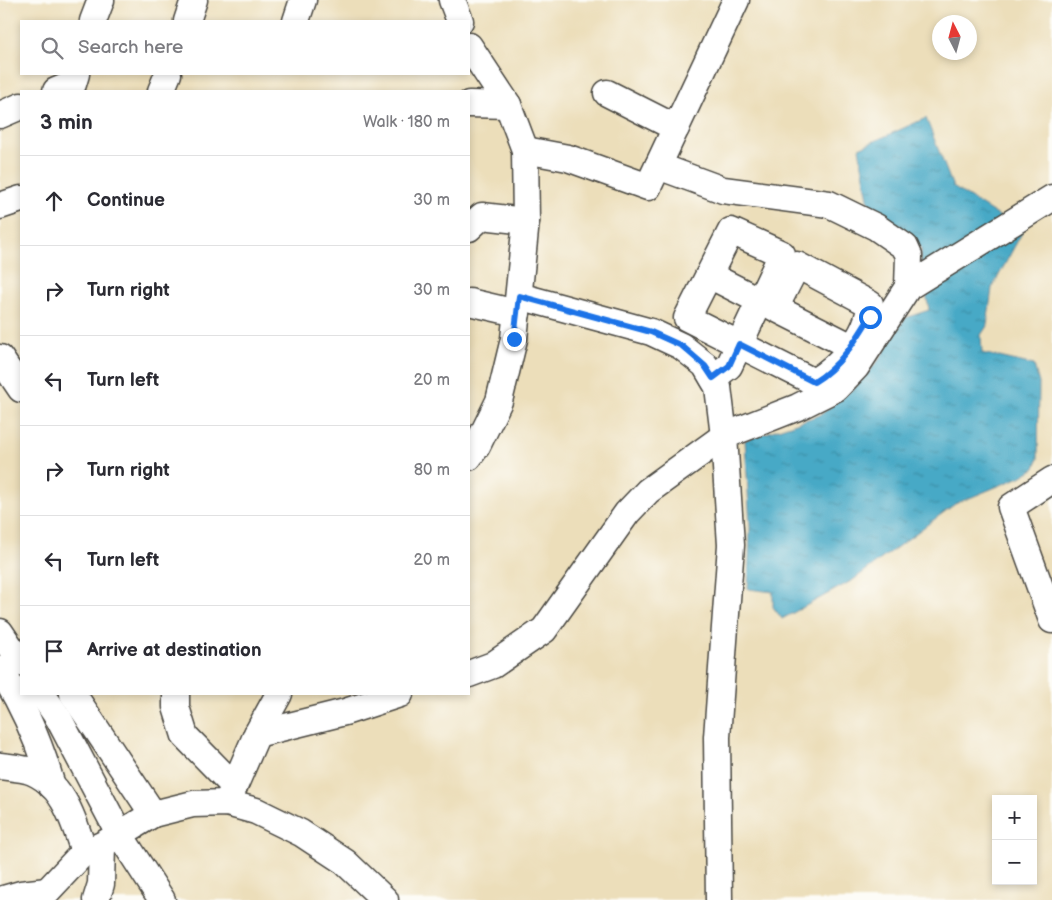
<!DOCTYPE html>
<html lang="en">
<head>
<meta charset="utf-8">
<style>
  body { margin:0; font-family:"Balsamiq Sans",sans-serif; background:#f7f7f7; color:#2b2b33 }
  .controls { position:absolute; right:15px; bottom:15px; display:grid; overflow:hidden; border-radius:0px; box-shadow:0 2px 8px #0003 }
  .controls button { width:45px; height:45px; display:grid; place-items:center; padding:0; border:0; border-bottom:1px solid #e1e1e2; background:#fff; color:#2b2b33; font:25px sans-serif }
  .compass { position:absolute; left:932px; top:15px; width:45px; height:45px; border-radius:50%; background:#fff; box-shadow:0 2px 8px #0003; rotate:354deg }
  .stop { position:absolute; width:15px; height:15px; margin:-11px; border:4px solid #1a73e8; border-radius:50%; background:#fff }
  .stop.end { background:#1a73e8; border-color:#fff; box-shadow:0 1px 5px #0008 }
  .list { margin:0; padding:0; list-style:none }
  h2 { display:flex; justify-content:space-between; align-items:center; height:65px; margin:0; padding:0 20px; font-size:21px }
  h2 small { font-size:16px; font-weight:400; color:#7c7c81 }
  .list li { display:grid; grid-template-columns:32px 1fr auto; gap:15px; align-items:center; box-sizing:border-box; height:90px; padding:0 20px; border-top:1px solid #e1e1e2 }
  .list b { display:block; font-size:19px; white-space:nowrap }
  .list em { font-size:16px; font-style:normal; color:#7c7c81 }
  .icon { flex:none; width:28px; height:28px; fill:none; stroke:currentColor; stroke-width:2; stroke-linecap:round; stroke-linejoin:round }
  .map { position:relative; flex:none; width:1052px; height:900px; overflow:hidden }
  .search { position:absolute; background:#fff; box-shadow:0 2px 8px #0003; left:20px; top:20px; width:450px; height:55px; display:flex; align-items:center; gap:12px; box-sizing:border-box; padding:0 18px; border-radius:0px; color:#7c7c81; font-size:19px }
  .panel { position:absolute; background:#fff; box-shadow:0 2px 8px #0003; left:20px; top:90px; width:450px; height:605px; border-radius:0px }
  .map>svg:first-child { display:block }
  .water { fill:url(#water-ripples); stroke:#396a78 }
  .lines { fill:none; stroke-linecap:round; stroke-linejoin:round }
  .minor-casing { stroke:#484640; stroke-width:29 }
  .minor { stroke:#fff; stroke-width:26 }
  .route { stroke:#1a73e8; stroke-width:6 }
</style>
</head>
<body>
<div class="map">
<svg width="1052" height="900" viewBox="0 0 1052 900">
  <defs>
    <pattern id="water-ripples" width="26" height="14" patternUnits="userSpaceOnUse" patternTransform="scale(1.25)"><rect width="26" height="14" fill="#47a9c6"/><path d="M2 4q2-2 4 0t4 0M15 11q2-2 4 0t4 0" fill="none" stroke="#3b8aa1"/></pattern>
  </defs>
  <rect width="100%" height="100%" fill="#fdfcf7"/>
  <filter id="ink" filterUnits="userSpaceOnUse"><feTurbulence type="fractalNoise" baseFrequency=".02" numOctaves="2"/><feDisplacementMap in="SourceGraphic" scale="10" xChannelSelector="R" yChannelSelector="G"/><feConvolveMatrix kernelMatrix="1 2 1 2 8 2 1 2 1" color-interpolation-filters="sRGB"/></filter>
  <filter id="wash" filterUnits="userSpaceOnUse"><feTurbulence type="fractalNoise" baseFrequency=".0096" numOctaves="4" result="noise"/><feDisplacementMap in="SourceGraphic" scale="20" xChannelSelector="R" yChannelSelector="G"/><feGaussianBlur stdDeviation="1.12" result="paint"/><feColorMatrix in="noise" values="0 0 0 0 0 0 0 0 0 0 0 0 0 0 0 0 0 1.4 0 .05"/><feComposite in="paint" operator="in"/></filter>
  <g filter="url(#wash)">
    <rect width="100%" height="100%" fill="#ecdeba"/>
    <!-- water -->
    <path class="water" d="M926,118l27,69 70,44 -31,57 -5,38 -6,9 1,18 52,12 5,18 -1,76 -3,9 -15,9 -65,27 -102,76 -71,39 -9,-12v-15l-25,-3 2,-62 -5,-87 75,-25 35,-28 23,-26 27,-43 24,-8 -8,-45v-17l-51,-38 -11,-62z"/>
  </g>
  <g filter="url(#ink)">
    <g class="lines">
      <!-- minor casing -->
      <g class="minor-casing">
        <g id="minor">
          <path d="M452,0l8,21"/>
          <path d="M93,21l8,-21"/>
          <path d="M187,21l7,-21"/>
          <path d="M296,21l7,-21"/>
          <path d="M469,46l39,59 17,45 1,71 -12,118 -15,62 -22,45 -8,11"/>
          <path d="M56,91l17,-7 3,-10"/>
          <path d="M161,91l7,-17"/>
          <path d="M607,93l69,35"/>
          <path d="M469,104l39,1"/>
          <path d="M0,115l21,-9"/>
          <path d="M525,150l43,8 80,29 88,-187"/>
          <path d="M658,166l65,24 106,14 47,23 29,20 4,9 -1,31"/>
          <path d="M0,206l21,-7"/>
          <path d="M469,228l13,-12 44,5"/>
          <path d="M709,275l51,26"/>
          <path d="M519,296l132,36 30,14 24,19 13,22 6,49 7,109 -14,192 2,163"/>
          <path d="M469,302l48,11"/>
          <path d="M0,358l21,31"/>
          <path d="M713,378l16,-12 53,-112 -51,-23 -44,87 127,64c25,-16 55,-46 56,-78l-73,-39 -22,43 77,39"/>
          <path d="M1052,620l-41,-113 41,-27"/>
          <path d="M0,632l21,31"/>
          <path d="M0,669c24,37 40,75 52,117"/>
          <path d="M469,674l24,-9 51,-35 83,-117 21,-22 76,-55 74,-29 38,-19 20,-21 52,-80 144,-89"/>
          <path d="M42,694l17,25 61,116 42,65"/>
          <path d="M73,694l80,120"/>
          <path d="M176,694v13l9,29 49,50"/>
          <path d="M257,734l88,-22 55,-18"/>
          <path d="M0,766c9,1 18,2 27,4 36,11 47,51 57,82"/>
          <path d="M227,803l30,-69 22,-40"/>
          <path d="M0,900l21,-6 26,-3"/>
          <path d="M39,900l45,-48 18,-7 51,-31 40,-10 34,-1 29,8 45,22 44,29 40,38"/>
          <path d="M96,900l5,-16 1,-39"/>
        </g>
      </g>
      <!-- minor -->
      <use href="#minor" class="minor"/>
    </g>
  </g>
  <g class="lines" filter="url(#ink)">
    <!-- route -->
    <path class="route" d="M514,339l5,-43 132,36 31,14 23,20 8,12 16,-12 10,-22 75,38c26,-16 40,-39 56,-65"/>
  </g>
</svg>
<div class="controls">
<button>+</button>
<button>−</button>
</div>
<svg class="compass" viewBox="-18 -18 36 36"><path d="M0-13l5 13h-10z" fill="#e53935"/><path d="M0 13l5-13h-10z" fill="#7c7c81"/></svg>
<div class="stop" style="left:870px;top:317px"></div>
<div class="stop end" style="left:514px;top:339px"></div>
<div class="search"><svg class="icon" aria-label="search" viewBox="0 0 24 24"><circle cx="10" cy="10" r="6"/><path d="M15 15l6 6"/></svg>Search here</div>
<section class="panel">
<h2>3 min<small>Walk · 180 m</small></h2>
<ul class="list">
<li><svg class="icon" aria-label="ahead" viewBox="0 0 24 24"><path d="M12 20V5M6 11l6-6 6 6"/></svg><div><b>Continue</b></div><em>30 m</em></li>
<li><svg class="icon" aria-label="right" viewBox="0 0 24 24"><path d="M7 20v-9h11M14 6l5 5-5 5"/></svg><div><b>Turn right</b></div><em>30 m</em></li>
<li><svg class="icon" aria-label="left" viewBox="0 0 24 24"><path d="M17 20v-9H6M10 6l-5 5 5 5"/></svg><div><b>Turn left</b></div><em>20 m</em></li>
<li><svg class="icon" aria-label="right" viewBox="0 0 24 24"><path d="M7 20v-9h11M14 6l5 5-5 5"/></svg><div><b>Turn right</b></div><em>80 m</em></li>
<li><svg class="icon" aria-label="left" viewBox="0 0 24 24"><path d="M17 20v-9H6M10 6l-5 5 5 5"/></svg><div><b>Turn left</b></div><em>20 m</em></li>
<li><svg class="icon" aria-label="arrive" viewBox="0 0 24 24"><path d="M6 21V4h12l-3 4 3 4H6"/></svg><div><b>Arrive at destination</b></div></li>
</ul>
</section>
</div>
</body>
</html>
